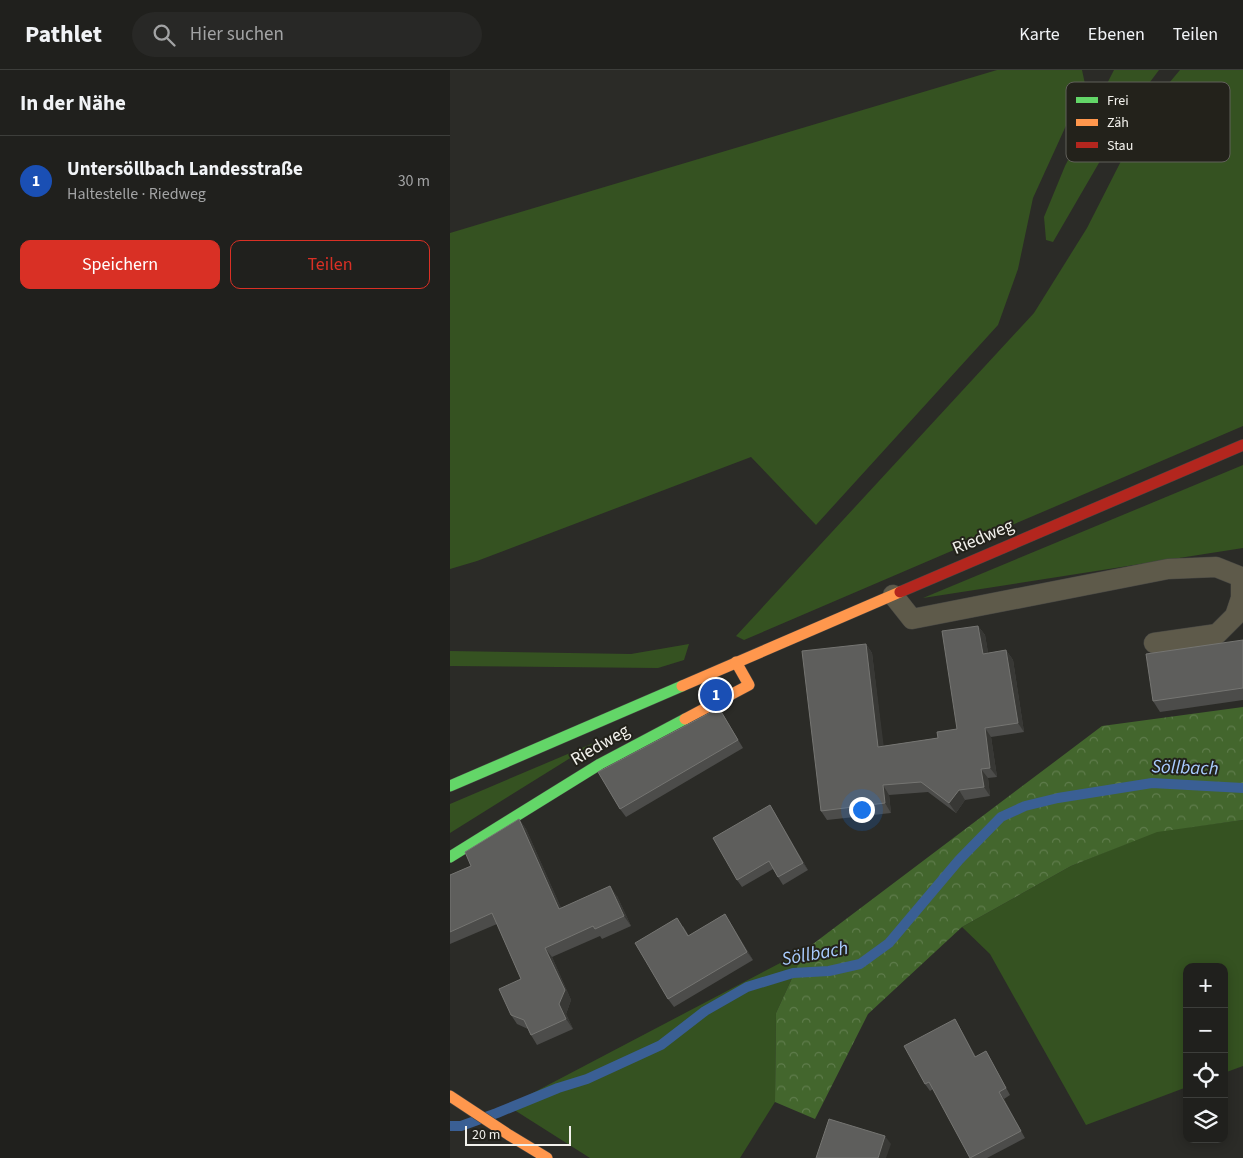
<!DOCTYPE html>
<html lang="de">
<head>
<meta charset="utf-8">
<style>
  body { margin:0; font-family:"Source Sans 3",sans-serif; background:#282826; color:#f1f3f6 }
  .controls { position:absolute; right:15px; bottom:15px; display:grid; overflow:hidden; border-radius:10px; box-shadow:0 2px 12px #0003 }
  .controls button { width:45px; height:45px; display:grid; place-items:center; padding:0; border:0; border-bottom:1px solid #3d3e3b; background:#20201d; color:#f1f3f6; font:25px sans-serif }
  .scale { position:absolute; left:15px; bottom:12px; width:106px; box-sizing:border-box; padding-left:5px; border:2px solid #f2f1ec; border-top:0; font-size:14px; line-height:18px; white-space:nowrap; color:#f2f1ec; -webkit-text-stroke:4px #23221b; paint-order:stroke }
  .you { position:absolute; left:411px; top:739px; width:18px; height:18px; margin:-12px; border:4px solid #fff; border-radius:50%; background:#1a73e8; box-shadow:0 0 0 8px #1a73e833 }
  .badge { display:grid; place-items:center; width:32px; height:32px; border-radius:50%; background:#d93025; color:#fff; font-size:16px; font-weight:700 }
  .pin { position:absolute; translate:-50% -50%; border:2px solid #fff; box-shadow:0 1px 5px #0006 }
  .list { margin:0; padding:0; list-style:none }
  h2 { display:flex; justify-content:space-between; align-items:center; height:65px; margin:0; padding:0 20px; font-size:21px }
  h2 small { font-size:16px; font-weight:400; color:#a2a3a4 }
  .list li { display:grid; grid-template-columns:32px 1fr auto; gap:15px; align-items:center; box-sizing:border-box; height:90px; padding:0 20px; border-top:1px solid #3d3e3b }
  .list b { display:block; font-size:19px; white-space:nowrap }
  .list p { margin:0; font-size:16px; white-space:nowrap; color:#a2a3a4 }
  .list em { font-size:16px; font-style:normal; color:#a2a3a4 }
  .actions { display:flex; gap:10px; padding:15px 20px }
  .actions a { flex:1; padding:11px 0; border:1px solid #d93025; border-radius:10px; text-align:center; font-size:18px; color:#d93025 }
  .actions .main { background:#d93025; color:#fff }
  .icon { flex:none; width:28px; height:28px; fill:none; stroke:currentColor; stroke-width:2; stroke-linecap:round; stroke-linejoin:round }
  .map { position:relative; flex:none; width:793px; height:1088px; overflow:hidden }
  header { display:flex; align-items:center; gap:30px; box-sizing:border-box; height:70px; padding:0 25px; background:#20201d; border-bottom:1px solid #3d3e3b }
  header strong { font-size:24px }
  nav { display:flex; gap:28px; margin-inline-start:auto; font-size:18px }
  .search { width:350px; height:45px; background:#282826; display:flex; align-items:center; gap:12px; box-sizing:border-box; padding:0 18px; border-radius:28px; color:#a2a3a4; font-size:19px }
  main { display:flex }
  aside { flex:1; background:#20201d }
  .map>svg:first-child { display:block }
  .grass { fill:#355221 }
  .forest { fill:url(#forest-crowns) }
  .lines { fill:none; stroke-linecap:round; stroke-linejoin:round }
  .stream { stroke:#3a5f94; stroke-width:10 }
  .lane-casing { stroke:#464643; stroke-width:21 }
  .fast-casing { stroke:#464643; stroke-width:12 }
  .slow-casing { stroke:#464643; stroke-width:12 }
  .jam-casing { stroke:#464643; stroke-width:12 }
  .lane { stroke:#5e5a4a; stroke-width:20 }
  .fast { stroke:#63d668; stroke-width:11 }
  .slow { stroke:#ff974d; stroke-width:11 }
  .jam { stroke:#b3261e; stroke-width:11 }
  .wall { fill:#4c4c4a }
  .shaded-wall { fill:#383835 }
  .building { fill:#5e5e5c; stroke:#757572 }
  .labels { text-anchor:middle; dominant-baseline:central; stroke-width:4; stroke-linejoin:round; paint-order:stroke }
  .street-label { font-size:18px; fill:#f2f1ec; stroke:#23221b }
  .water-label { font-size:19px; font-style:italic; fill:#a9ccff; stroke:#23221b }
  .key { fill:#23221b; stroke:#61605a; stroke-width:1 }
  .key-label { font-size:14px; fill:#f2f1ec }
</style>
</head>
<body>
<header>
<strong>Pathlet</strong>
<div class="search"><svg class="icon" aria-label="search" viewBox="0 0 24 24"><circle cx="10" cy="10" r="6"/><path d="M15 15l6 6"/></svg>Hier suchen</div>
<nav><a>Karte</a><a>Ebenen</a><a>Teilen</a></nav>
</header>
<main>
<aside>
<h2>In der Nähe<small></small></h2>
<ul class="list">
<li><span class="badge" style="background:#1a4fb4">1</span><div><b>Untersöllbach Landesstraße</b><p>Haltestelle · Riedweg</p></div><em>30 m</em></li>
</ul>
<div class="actions"><a class="main">Speichern</a><a>Teilen</a></div>
</aside>
<div class="map">
<svg width="793" height="1088" viewBox="0 0 793 1088">
  <defs>
    <pattern id="forest-crowns" width="20" height="18" patternUnits="userSpaceOnUse" patternTransform="scale(1.25)"><rect width="20" height="18" fill="#43662d"/><path d="M2 6a3 3 0 1 1 6 0M12 15a3 3 0 1 1 6 0" fill="none" stroke="#5f7c4c"/></pattern>
  </defs>
  <rect width="100%" height="100%" fill="#2b2b27"/>
  <!-- grass -->
  <g class="grass">
    <path d="M547,0h85l3,14 -52,114 -15,71 -20,56 -182,200 -65,-68 -274,104 -27,8v-336z"/>
    <path d="M664,0h45l-27,36 -79,136 -7,-2 -2,-23 21,-51z"/>
    <path d="M730,0h63v356l-499,214 -8,-4 298,-323 53,-85 61,-120z"/>
    <path d="M793,395v83l-320,50z"/>
    <path d="M239,574l-5,16 -26,8 -208,-2v-15l181,3z"/>
    <path d="M146,672l-146,91v-29z"/>
    <path d="M793,750v246l-19,7v-106h-37v120l-101,38 -96,-171 -28,-27 109,-61 86,-35z"/>
    <path d="M355,880l-29,63 -1,89 -35,56h-150l-82,-52z"/>
  </g>
  <!-- forest -->
  <path class="forest" d="M793,637v113l-86,12 -86,34 -109,61 -94,87 -53,105 -40,-17 1,-89 29,-63 297,-224z"/>
  <g class="lines">
    <!-- stream -->
    <path class="stream" d="M0,1056h11l36,-13 61,-25 29,-9 74,-34 44,-34 42,-24 46,-14 36,-2 31,-7 29,-21 70,-83 42,-43 24,-11 33,-8 94,-15 91,5"/>
    <!-- lane casing -->
    <g class="lane-casing">
      <path id="lane" d="M443,525l19,24 256,-50 48,-2 25,10v21l-6,18 -18,18 -63,9"/>
    </g>
    <!-- fast casing -->
    <g class="fast-casing">
      <g id="fast">
        <path d="M0,716l232,-100"/>
        <path d="M0,787l150,-93 85,-45"/>
      </g>
    </g>
    <!-- slow casing -->
    <g class="slow-casing">
      <g id="slow">
        <path d="M232,616l218,-94"/>
        <path d="M235,649l64,-34 -13,-23"/>
        <path d="M0,1026l59,39 38,23"/>
      </g>
    </g>
    <!-- jam casing -->
    <g class="jam-casing">
      <path id="jam" d="M450,522l343,-147"/>
    </g>
    <!-- lane -->
    <use href="#lane" class="lane"/>
    <!-- fast -->
    <use href="#fast" class="fast"/>
    <!-- slow -->
    <use href="#slow" class="slow"/>
    <!-- jam -->
    <use href="#jam" class="jam"/>
  </g>
  <!-- wall -->
  <g class="wall">
    <path d="M528,556l7,9 3,18 18,-3 7,10 11,72 -33,5 6,40 -9,1 2,18 -25,4 -9,13 -28,-21 -39,3 2,18 -64,7 -6,-9 45,-167 6,9 11,93 55,-8 19,-9z"/>
    <path d="M793,570v60l-83,12 -7,-11z"/>
    <path d="M274,646l19,32 -117,69 -6,-8z"/>
    <path d="M320,735l5,8 33,57 -25,15 -10,-16 -31,18 -5,-7z"/>
    <path d="M69,749l7,10 35,79 56,-12 14,30 -29,13 -2,-3 -48,21 19,43 -5,14 7,15 -36,16 -6,-10 -3,-6 -11,-5 -6,-9 10,-36 -24,-55 -47,20v-69l21,-9z"/>
    <path d="M275,844l28,46 -79,47 -6,-8 15,-73 6,10z"/>
    <path d="M505,949l4,7 17,31 10,-6 4,7 20,37 -6,4 21,39 -38,20h-16l-38,-69 -3,2 -5,-7z"/>
  </g>
  <!-- shaded-wall -->
  <g class="shaded-wall">
    <path d="M528,556l7,9 5,28 -7,-9z"/>
    <path d="M416,574l6,9 13,103 -7,-9z"/>
    <path d="M556,580l7,10 11,72 -6,-9z"/>
    <path d="M535,658l6,9 6,40 -7,-9z"/>
    <path d="M531,699l7,9 2,18 -6,-9z"/>
    <path d="M433,715l6,10 2,18 -6,-10z"/>
    <path d="M509,720l6,10 -9,13 -7,-10z"/>
    <path d="M320,735l5,8 33,57 -5,-7z"/>
    <path d="M69,749l7,10 40,90 -7,-10z"/>
    <path d="M160,816l7,10 14,30 -7,-10z"/>
    <path d="M275,844l5,8 23,38 -6,-8z"/>
    <path d="M95,878l7,9 19,43 -5,14 7,15 -7,-10 -7,-15z"/>
    <path d="M505,949l4,7 21,38 -5,-7z"/>
    <path d="M549,1022l5,7 21,39 -4,-7z"/>
    <path d="M435,1066l6,8 -5,14h-8z"/>
  </g>
  <!-- building -->
  <g class="building">
    <path d="M528,556l5,28 23,-4 12,73 -33,5 5,40 -9,1 3,18 -25,3 -10,13 -28,-21 -38,3 2,18 -64,8 -19,-160 64,-7 12,103 60,-9 -1,-6 20,-3 -15,-98z"/>
    <path d="M793,570v48l-90,13 -7,-47z"/>
    <path d="M269,638l19,32 -118,69 -22,-37z"/>
    <path d="M320,735l33,58 -25,14 -9,-16 -32,19 -24,-42z"/>
    <path d="M69,749l40,90 51,-23 14,30 -29,13 -2,-3 -48,22 20,42 -6,14 7,15 -35,16 -7,-15 -13,-5 -12,-26 22,-10 -29,-66 -42,19v-57l21,-9 -6,-14z"/>
    <path d="M275,844l22,38 -79,47 -33,-56 42,-25 11,18z"/>
    <path d="M505,949l20,38 11,-6 20,37 -7,4 22,39 -51,27 -41,-76 -4,2 -21,-38z"/>
    <path d="M379,1049l56,17 -7,22h-62z"/>
  </g>
  <g class="labels">
    <!-- street labels -->
    <g class="street-label">
      <text transform="translate(533 467) rotate(-23)">Riedweg</text>
      <text transform="translate(150 675) rotate(-30)">Riedweg</text>
    </g>
    <!-- water labels -->
    <g class="water-label">
      <text transform="translate(735 698) rotate(2)">Söllbach</text>
      <text transform="translate(365 884) rotate(-10)">Söllbach</text>
    </g>
  </g>
  <!-- legend -->
  <rect x="616" y="12" width="164" height="80" rx="8" class="key"/>
  <rect x="626" y="27" width="22" height="6" fill="#63d668"/>
  <rect x="626" y="49" width="22" height="7" fill="#ff974d"/>
  <rect x="626" y="72" width="22" height="6" fill="#b3261e"/>
  <g class="key-label">
    <text x="657" y="35">Frei</text>
    <text x="657" y="57">Zäh</text>
    <text x="657" y="80">Stau</text>
  </g>
</svg>
<div class="controls">
<button>+</button>
<button>−</button>
<button><svg class="icon" aria-label="locate" viewBox="0 0 24 24"><circle cx="12" cy="12" r="6"/><path d="M12 2v4M12 18v4M2 12h4M18 12h4"/></svg></button>
<button><svg class="icon" aria-label="layers" viewBox="0 0 24 24"><path d="M12 4l9 5-9 5-9-5zM3 14l9 5 9-5"/></svg></button>
</div>
<div class="scale">20 m</div>
<div class="you"></div>
<div class="pin badge" style="left:266px;top:625px;background:#1a4fb4">1</div>
</div>
</main>
</body>
</html>
